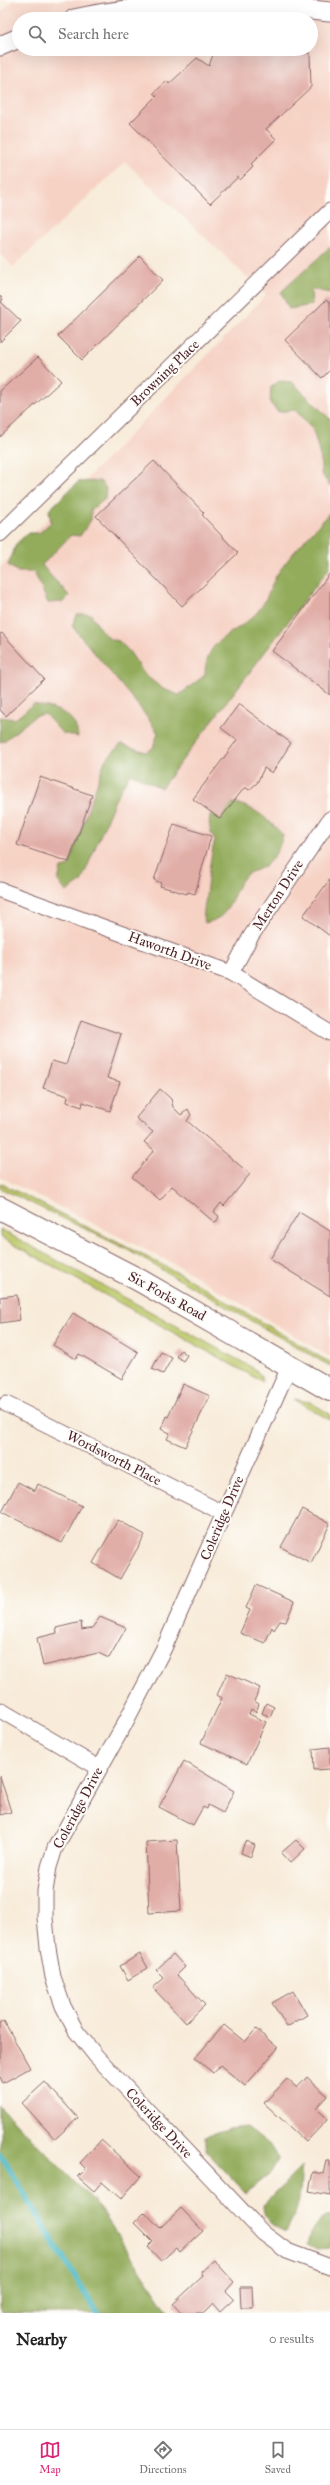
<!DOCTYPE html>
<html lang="en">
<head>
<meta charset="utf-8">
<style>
  body { margin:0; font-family:"IM FELL Great Primer",serif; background:#f6f6f6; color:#222 }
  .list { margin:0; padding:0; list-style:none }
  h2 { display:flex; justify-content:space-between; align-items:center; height:52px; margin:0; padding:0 16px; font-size:17px }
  h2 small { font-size:13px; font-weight:400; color:#767676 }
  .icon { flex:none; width:22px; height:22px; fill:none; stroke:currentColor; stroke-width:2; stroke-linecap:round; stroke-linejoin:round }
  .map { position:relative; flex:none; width:330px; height:2313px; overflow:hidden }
  .search { position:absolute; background:#fff; box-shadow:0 4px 16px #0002; left:12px; right:12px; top:12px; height:44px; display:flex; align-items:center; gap:10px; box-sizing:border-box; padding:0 14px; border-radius:22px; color:#767676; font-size:15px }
  .sheet { height:116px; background:#fff }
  nav { display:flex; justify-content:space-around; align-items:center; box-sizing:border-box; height:56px; border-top:1px solid #e0e0e0; background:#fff; font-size:11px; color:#767676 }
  nav a { display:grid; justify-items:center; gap:2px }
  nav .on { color:#db2777 }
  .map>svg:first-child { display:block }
  .built { fill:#f6d2c4; fill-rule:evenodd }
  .green { fill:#bac768; stroke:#82734a }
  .forest { fill:#93ac5c; stroke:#6e6644 }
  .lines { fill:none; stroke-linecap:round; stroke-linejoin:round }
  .stream { stroke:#4bb9c5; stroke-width:6 }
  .building { fill:#e1ada7 }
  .minor-casing { stroke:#876668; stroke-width:17 }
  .tertiary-casing { stroke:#876668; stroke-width:21 }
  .primary-casing { stroke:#876668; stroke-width:24 }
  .minor { stroke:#fff; stroke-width:15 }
  .tertiary { stroke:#fff; stroke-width:19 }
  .primary { stroke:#fff; stroke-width:22 }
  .labels { text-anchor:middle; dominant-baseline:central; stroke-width:4; stroke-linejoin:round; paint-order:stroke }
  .street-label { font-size:14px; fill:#4a1f2b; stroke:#fdfcf7 }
</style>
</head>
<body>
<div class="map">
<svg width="330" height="2313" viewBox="0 0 330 2313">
  <rect width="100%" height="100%" fill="#fdfcf7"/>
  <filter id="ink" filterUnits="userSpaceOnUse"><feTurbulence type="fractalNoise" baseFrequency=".025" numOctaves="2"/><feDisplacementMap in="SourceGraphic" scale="8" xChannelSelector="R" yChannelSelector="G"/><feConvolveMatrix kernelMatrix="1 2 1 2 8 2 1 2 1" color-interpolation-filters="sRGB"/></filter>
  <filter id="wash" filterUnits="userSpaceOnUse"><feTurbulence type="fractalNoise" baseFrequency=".012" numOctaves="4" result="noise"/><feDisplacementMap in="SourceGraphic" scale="16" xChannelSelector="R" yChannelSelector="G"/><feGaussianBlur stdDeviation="0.9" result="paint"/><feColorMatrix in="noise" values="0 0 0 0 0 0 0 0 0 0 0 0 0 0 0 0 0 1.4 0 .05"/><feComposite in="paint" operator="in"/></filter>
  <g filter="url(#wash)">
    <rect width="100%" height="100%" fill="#f8ebd9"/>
    <!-- built -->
    <path class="built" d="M14,0h316v1357l-148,-89 -182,-91v-609l266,-273 -141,-133 -112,105 -13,-13v-241zM19,19h292v30h-292z"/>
    <!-- green -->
    <g class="green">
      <path d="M0,1183l180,91 144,85 6,3v4l-206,-118 -124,-60z"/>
      <path d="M0,1229l255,140 6,7 2,6 -263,-145z"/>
      <path d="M293,1399l17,3 20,12v6z"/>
    </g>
    <!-- forest -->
    <g class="forest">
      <path d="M330,247v46l-19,-4 1,16 -23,4 -8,-17z"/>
      <path d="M279,381l13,1 38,37v67l-9,-13v-13l-8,-31 -18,-19 -17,2 -8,-9 1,-16z"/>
      <path d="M100,481l6,7 -1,11 -14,11v10l-11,16 -9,-1 -29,30c8,12 19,19 27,31l-6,6 -15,1 -14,-31h-16l-10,-7 8,-21 12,-11h11l12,-11 -2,-12 29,-28z"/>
      <path d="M330,512v55l-169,221 -31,-15 -15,27 -34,82 -15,10 -8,-11 3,-13 8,-2 36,-106 16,-16 25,8 7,-4 5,-15 -17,-24 -69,-83 5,-12h14l9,15 10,10 9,2 10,10 16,24 18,14 16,6 26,-20c0,-40 34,-40 54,-65 10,-12 12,-28 21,-40 15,-21 34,-39 50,-58z"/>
      <path d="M34,704c20,5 42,7 44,33l-16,-4 -17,-19 -10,2 -31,25 -4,1v-25l15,2z"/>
      <path d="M234,803c21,4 35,17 49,32 -4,14 -9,26 -22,33 -4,3 -10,3 -14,6 -18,18 -12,43 -42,49 -3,-10 0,-17 1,-27 2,-20 4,-37 9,-56 -8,-13 -7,-21 -1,-35z"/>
      <path d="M0,2106l99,101 70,106h-167l-2,-6z"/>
      <path d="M247,2127l23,18 9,13 -8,14 -25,21 -40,-42v-15l21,-7z"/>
      <path d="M302,2166c-3,30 0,38 -16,66 -14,-6 -22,-11 -23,-27z"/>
      <path d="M330,2216v32l-15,1 -8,-4c2,-13 10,-27 23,-29z"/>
    </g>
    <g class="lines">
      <!-- stream -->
      <path class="stream" d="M0,2154l97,159"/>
    </g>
    <g id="blocks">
      <!-- building -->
      <g class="building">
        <path d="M214,52l96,1 1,34 -45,42 10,10 -25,25 2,3 -13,13 -2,-3 -28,27 -80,-81 27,-27 -3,-3 13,-12 2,3 28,-26 12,8z"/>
        <path d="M140,256l23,24 -81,80 -24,-24z"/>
        <path d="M0,296l3,3 -2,3 20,19 -21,21z"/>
        <path d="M326,300l4,3v67l-8,8 -37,-38z"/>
        <path d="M38,357l23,24 -61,56v-46z"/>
        <path d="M154,461l50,52 -2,2 36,38 -56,53 -86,-90z"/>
        <path d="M330,573v122l-58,-44z"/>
        <path d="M2,633l42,46 -38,37 -6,-6v-76z"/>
        <path d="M239,704l52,39 -19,30 -8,-5 -7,15 -8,7 -4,-3 -25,32 -27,-20 44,-59 -16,-12z"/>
        <path d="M40,777l52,18 -23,67 -52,-17z"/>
        <path d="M174,824l37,12 -16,58 -7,-2 -1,2 -27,-8 1,-3 -7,-3z"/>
        <path d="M330,879v57l-27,-20z"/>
        <path d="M81,1020l40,14 -14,44 13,4 -10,29 -27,-9 -1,5 -15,-5 1,-6 -25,-8 9,-27 14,4z"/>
        <path d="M160,1089l11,10 2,8 8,8 7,-6 3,6 -4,6 63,53 -26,32 -3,-3 -7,9 5,4 -2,5 -3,1 -42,-36 -12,14 -28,-23 22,-27 -10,-8 9,-10 -17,-14z"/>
        <path d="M299,1212l31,19v65l-60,-37z"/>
        <path d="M17,1295l3,25 -20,3v-26z"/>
        <path d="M73,1313l65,39 -16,27 -43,-25 -3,5 -23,-14z"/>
        <path d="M181,1350l6,5 -4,6 -7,-5z"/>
        <path d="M161,1352l11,6 -9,16 -11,-5z"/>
        <path d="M183,1384l27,12 -25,51 -18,-8 3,-6 -9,-4 5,-13 2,1z"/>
        <path d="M18,1482l17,9 3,-7 44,22 -20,37 -60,-31z"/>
        <path d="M302,1509l28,15 -19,39 -30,-16z"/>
        <path d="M118,1520l27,15 -25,44 -27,-16z"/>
        <path d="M256,1585l38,17 -8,20 -6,-1 -6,9 -2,-3 -7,16 -25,-10 10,-23 -4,-2z"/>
        <path d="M100,1617l26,11 -17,30 -11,-5 -55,13 -6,-28 20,-5 -1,-5 25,-6 1,8 10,-2z"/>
        <path d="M227,1673l33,15 -6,13 5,3 -3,8 -5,-3 -2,5 17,8 -19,42 -46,-21 21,-45 -5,-3z"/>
        <path d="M266,1703l8,4 -4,10 -8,-4z"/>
        <path d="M330,1747v22l-16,1 -1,-21z"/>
        <path d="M184,1761l50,30 -11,22 -15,-8 -1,4 -4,-2 -10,18 -34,-18z"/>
        <path d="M0,1776l11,36 -11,3z"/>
        <path d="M177,1840l4,71 -32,2 -3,-71z"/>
        <path d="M296,1840l9,9 -15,14 -9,-10z"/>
        <path d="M245,1841l10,4 -4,12 -10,-4z"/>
        <path d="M140,1954l8,14 -20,12 -8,-14z"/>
        <path d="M173,1954l12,13 -8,8 28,30 -19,18 -33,-35 11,-10 -8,-8z"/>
        <path d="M293,1991l14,24 -20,12 -15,-24z"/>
        <path d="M4,2021l26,47 -27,15 -3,-6v-54z"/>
        <path d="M224,2025l21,17 11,-13 22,19 -33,38 -25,-21 -7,8 -18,-15z"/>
        <path d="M307,2077l20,19 -11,12 12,11 -22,23 -42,-39 23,-24 10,9z"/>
        <path d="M45,2082l33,36 -23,21 -33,-36z"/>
        <path d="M101,2140l40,36 -20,23 -19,-17 -8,9 -16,-14 8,-8 -6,-6z"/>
        <path d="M326,2161h4v34l-21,-4 4,-19 10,2z"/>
        <path d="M181,2208l22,23 -23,21 -4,-4 -15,13 -13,-14 5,-5 -19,-19 11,-11 15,16z"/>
        <path d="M214,2260l20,22 -8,9 8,8 -14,13 -7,-8 -9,9h-23l-8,-9 30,-28 -2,-4z"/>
        <path d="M240,2287h12l1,21h-12z"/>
      </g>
    </g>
  </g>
  <g filter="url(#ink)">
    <use href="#blocks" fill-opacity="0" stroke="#876668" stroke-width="1"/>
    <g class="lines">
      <!-- minor casing -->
      <g class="minor-casing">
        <g id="minor">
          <path d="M0,534l330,-323"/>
          <path d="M0,890l231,83 99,60"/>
          <path d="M231,973l20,-37 79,-117"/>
          <path d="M290,1365l-126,283 -40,77 -69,123 -6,19 -4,24v27l3,30 5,29 10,29 13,25 20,25 167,177 24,18 43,16"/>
          <path d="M6,1404l217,109"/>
          <path d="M0,1710l99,58"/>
        </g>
      </g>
      <!-- tertiary casing -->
      <g class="tertiary-casing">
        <g id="tertiary">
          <path d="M74,19c84,-19 170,-17 256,-7"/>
          <path d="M0,46l19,-8"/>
        </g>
      </g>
      <!-- primary casing -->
      <g class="primary-casing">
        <path id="primary" d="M0,1208l139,72 191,110"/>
      </g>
      <!-- minor -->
      <use href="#minor" class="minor"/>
      <!-- tertiary -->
      <use href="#tertiary" class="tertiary"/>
      <!-- primary -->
      <use href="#primary" class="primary"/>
    </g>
  </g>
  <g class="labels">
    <!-- street labels -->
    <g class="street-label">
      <text transform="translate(165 373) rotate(-44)">Browning Place</text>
      <text transform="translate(278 895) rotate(-57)">Merton Drive</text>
      <text transform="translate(170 951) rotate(20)">Haworth Drive</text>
      <text transform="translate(167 1296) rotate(29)">Six Forks Road</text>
      <text transform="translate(114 1458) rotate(27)">Wordsworth Place</text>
      <text transform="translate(222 1518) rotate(-67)">Coleridge Drive</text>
      <text transform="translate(78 1808) rotate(-62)">Coleridge Drive</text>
      <text transform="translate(159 2123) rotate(47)">Coleridge Drive</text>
    </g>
  </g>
</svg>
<div class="search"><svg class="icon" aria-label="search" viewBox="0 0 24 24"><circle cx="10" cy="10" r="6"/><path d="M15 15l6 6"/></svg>Search here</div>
</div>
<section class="sheet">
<h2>Nearby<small>0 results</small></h2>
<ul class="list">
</ul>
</section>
<nav>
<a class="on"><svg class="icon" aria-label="map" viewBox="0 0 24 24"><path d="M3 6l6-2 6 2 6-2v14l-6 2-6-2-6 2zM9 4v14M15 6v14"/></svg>Map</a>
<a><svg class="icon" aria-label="directions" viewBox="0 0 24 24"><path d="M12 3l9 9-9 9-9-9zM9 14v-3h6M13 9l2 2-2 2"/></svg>Directions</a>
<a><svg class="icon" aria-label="saved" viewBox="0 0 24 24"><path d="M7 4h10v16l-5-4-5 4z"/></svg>Saved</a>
</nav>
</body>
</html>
